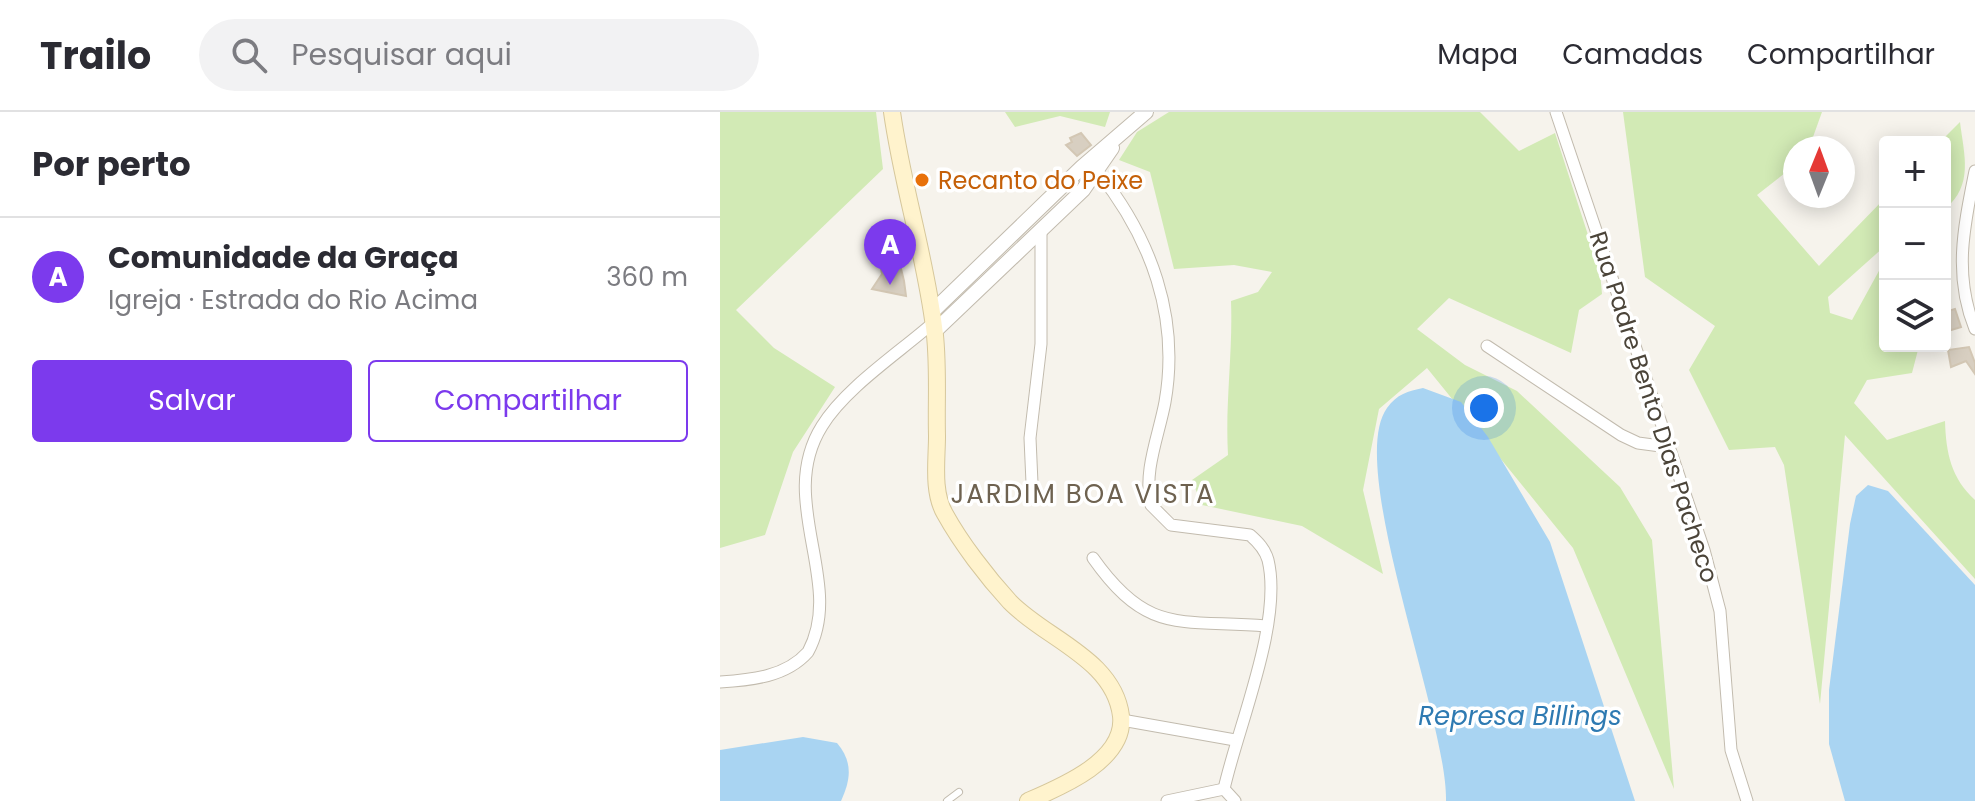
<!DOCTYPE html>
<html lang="pt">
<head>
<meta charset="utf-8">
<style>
  body { margin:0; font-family:Poppins,sans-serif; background:#f2f2f3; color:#2b2b33 }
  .controls { position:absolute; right:24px; top:24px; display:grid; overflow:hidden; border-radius:8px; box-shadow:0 4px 20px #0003 }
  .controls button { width:72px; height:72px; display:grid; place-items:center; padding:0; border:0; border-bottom:2px solid #e1e1e2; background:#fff; color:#2b2b33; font:40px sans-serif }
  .compass { position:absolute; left:1063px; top:24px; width:72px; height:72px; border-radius:50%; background:#fff; box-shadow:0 4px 20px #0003; rotate:1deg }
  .you { position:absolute; left:764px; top:296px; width:28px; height:28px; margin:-20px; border:6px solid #fff; border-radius:50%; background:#1a73e8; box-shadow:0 0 0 12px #1a73e833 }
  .badge { display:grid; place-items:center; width:52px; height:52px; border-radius:50%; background:#7c3aed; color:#fff; font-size:26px; font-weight:700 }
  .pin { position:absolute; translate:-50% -66px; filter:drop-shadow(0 2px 4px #0008) }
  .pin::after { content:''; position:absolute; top:42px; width:28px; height:24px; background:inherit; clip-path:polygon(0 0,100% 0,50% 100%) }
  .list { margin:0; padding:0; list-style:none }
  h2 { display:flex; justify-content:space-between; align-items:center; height:104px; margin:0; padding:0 32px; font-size:34px }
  h2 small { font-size:26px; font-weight:400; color:#7c7c81 }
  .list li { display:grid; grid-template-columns:52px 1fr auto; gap:24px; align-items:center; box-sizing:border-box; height:120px; padding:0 32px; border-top:2px solid #e1e1e2 }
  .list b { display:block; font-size:30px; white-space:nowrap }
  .list p { margin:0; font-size:26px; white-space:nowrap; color:#7c7c81 }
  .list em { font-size:26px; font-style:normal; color:#7c7c81 }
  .actions { display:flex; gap:16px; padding:24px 32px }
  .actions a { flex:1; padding:18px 0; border:2px solid #7c3aed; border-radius:8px; text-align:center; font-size:28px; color:#7c3aed }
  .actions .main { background:#7c3aed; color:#fff }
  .icon { flex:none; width:44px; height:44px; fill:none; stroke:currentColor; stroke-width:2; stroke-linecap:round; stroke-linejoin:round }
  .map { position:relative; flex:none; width:1255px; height:689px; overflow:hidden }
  header { display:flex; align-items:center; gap:48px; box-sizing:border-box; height:112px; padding:0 40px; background:#fff; border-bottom:2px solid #e1e1e2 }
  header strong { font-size:38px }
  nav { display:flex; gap:44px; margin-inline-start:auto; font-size:28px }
  .search { width:560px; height:72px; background:#f2f2f3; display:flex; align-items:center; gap:20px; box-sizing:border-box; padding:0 28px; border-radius:44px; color:#7c7c81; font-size:30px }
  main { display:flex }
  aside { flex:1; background:#fff }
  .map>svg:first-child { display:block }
  .green { fill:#d2eab5 }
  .water { fill:#a9d4f2 }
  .building { fill:#d8cfc1; stroke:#d3c7b4; stroke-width:2 }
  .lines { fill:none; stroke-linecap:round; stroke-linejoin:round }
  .service-casing { stroke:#c2bbae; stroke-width:8 }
  .minor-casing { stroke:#c2bbae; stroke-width:13 }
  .tertiary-casing { stroke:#c2bbae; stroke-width:16 }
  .secondary-casing { stroke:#d6c79b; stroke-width:18 }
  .service { stroke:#fff; stroke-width:6 }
  .minor { stroke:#fff; stroke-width:11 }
  .tertiary { stroke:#fff; stroke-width:14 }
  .secondary { stroke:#fff3cd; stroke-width:16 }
  .food-dot { fill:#e8710a; stroke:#fff; stroke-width:3 }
  .labels { text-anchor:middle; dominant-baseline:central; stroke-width:7; stroke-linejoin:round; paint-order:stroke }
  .food-label { font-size:24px; fill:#c56008; stroke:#fff; text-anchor:start }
  .street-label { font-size:24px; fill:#4b4439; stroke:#fff }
  .neighbourhood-label { font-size:26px; letter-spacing:2px; fill:#6e6250; stroke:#fff }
  .water-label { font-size:26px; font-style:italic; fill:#2e7ab2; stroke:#fff }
</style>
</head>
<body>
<header>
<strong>Trailo</strong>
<div class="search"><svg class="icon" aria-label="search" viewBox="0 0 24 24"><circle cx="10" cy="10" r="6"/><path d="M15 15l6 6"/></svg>Pesquisar aqui</div>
<nav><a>Mapa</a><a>Camadas</a><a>Compartilhar</a></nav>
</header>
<main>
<aside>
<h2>Por perto<small></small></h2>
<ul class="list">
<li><span class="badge">A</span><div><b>Comunidade da Graça</b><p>Igreja · Estrada do Rio Acima</p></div><em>360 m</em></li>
</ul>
<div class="actions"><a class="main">Salvar</a><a>Compartilhar</a></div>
</aside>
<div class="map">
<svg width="1255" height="689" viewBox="0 0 1255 689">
  <rect width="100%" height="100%" fill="#f6f3ec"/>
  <!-- green -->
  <g class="green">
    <path d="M0,0h156l7,57 -147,141 38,38 61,39 -42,65 -28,83 -45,13z"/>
    <path d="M285,0h105l-5,15 -45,-11 -45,11z"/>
    <path d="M449,0h311l39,39 36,-18 45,139 2,22 -23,16 -8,43 -122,-55 -32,31 48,36 52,26 103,96 32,53 22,249 -101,-241 -146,-180 -48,41 -16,81 20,84 -81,-48 -100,-21 -10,-25 36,-25c-3,-51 5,-102 3,-154l27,-9 14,-20 -38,-7 -60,4 -24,-97 -31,-12 18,-28z"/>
    <path d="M903,0h199l-9,25 1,11h-19v26l-10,-1 -28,22 62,71 66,-68v48l-57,51 2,16 22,7 28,-51 5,8v69h34l-7,27 -45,7 -13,23 33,37 58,-19c1,32 6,57 30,79v79l-130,-144 -25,269 -36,-239 -9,-18 -46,3 -40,-80 26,-44 -70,-49z"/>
    <path d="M1240,10c4,33 14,63 -15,87v-67h-5z"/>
  </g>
  <!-- water -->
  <g class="water">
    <path d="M703,276l38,14 27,35 62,105 85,259h-189c2,-81 -101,-335 -59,-393 10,-14 21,-17 36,-20z"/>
    <path d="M1148,373l20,6 87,94v216h-130l-16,-57v-54l21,-166 6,-28z"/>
    <path d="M83,625l34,6c16,19 14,36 4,58h-121v-51z"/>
  </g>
  <!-- building -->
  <g class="building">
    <path d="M361,21l10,12 -14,11 -11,-11 6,-3 -2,-4z"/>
    <path d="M175,132l9,37 2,15 -34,-7 10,-15 -5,-29z"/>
    <path d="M1235,197l6,18 -16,5v-20z"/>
    <path d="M1249,235l6,16v11l-9,-13 -15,6 -3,-17z"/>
  </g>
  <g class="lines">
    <!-- service casing -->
    <g class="service-casing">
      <path id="service" d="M227,689l12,-9"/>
    </g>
    <!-- minor casing -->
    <g class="minor-casing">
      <g id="minor">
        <path d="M836,0l148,438 16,61 11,139 16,51"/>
        <path d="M1255,59c-11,55 -22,104 0,158"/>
        <path d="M378,60c53,66 82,145 67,230 -6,33 -22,69 -14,103l20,20 79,10c8,7 15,14 18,25 15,62 -30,166 -44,229"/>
        <path d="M767,234l134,89 17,8 30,4"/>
        <path d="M312,371l-2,-45 11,-94v-112"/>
        <path d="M373,446c55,78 87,61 173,68"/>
        <path d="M0,570c31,-2 66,-5 88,-30 38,-70 -33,-151 14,-226 23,-38 78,-74 112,-104"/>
        <path d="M402,608l113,20"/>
        <path d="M504,677l11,12"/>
        <path d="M447,689l57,-12"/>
      </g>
    </g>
    <!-- tertiary casing -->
    <g class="tertiary-casing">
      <g id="tertiary">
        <path d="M212,200l150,-145 64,-55"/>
        <path d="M215,219l148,-141 29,-42"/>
      </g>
    </g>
    <!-- secondary casing -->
    <g class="secondary-casing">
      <path id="secondary" d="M172,0c10,72 33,143 42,215 5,35 2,73 3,109 0,24 -5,56 8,78 16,29 42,63 65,88 36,37 104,57 111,114 5,44 -60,71 -93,85"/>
    </g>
    <!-- service -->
    <use href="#service" class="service"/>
    <!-- minor -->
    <use href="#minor" class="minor"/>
    <!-- tertiary -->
    <use href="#tertiary" class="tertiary"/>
    <!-- secondary -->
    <use href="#secondary" class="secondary"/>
  </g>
  <!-- markers -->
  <circle class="food-dot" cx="202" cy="68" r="8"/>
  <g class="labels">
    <!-- food labels -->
    <g class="food-label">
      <text x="218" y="68">Recanto do Peixe</text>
    </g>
    <!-- street labels -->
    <g class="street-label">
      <text transform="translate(934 295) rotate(72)">Rua Padre Bento Dias Pacheco</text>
    </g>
    <!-- neighbourhood labels -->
    <g class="neighbourhood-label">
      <text x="363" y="382">JARDIM BOA VISTA</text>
    </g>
    <!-- water labels -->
    <g class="water-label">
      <text x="800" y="604">Represa Billings</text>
    </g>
  </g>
</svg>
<div class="controls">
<button>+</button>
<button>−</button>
<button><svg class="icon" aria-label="layers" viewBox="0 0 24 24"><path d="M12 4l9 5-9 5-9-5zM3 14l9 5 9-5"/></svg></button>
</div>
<svg class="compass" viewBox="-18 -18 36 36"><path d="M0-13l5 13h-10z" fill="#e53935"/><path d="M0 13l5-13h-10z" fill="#7c7c81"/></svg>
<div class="you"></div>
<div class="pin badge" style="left:170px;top:173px">A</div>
</div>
</main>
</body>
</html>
